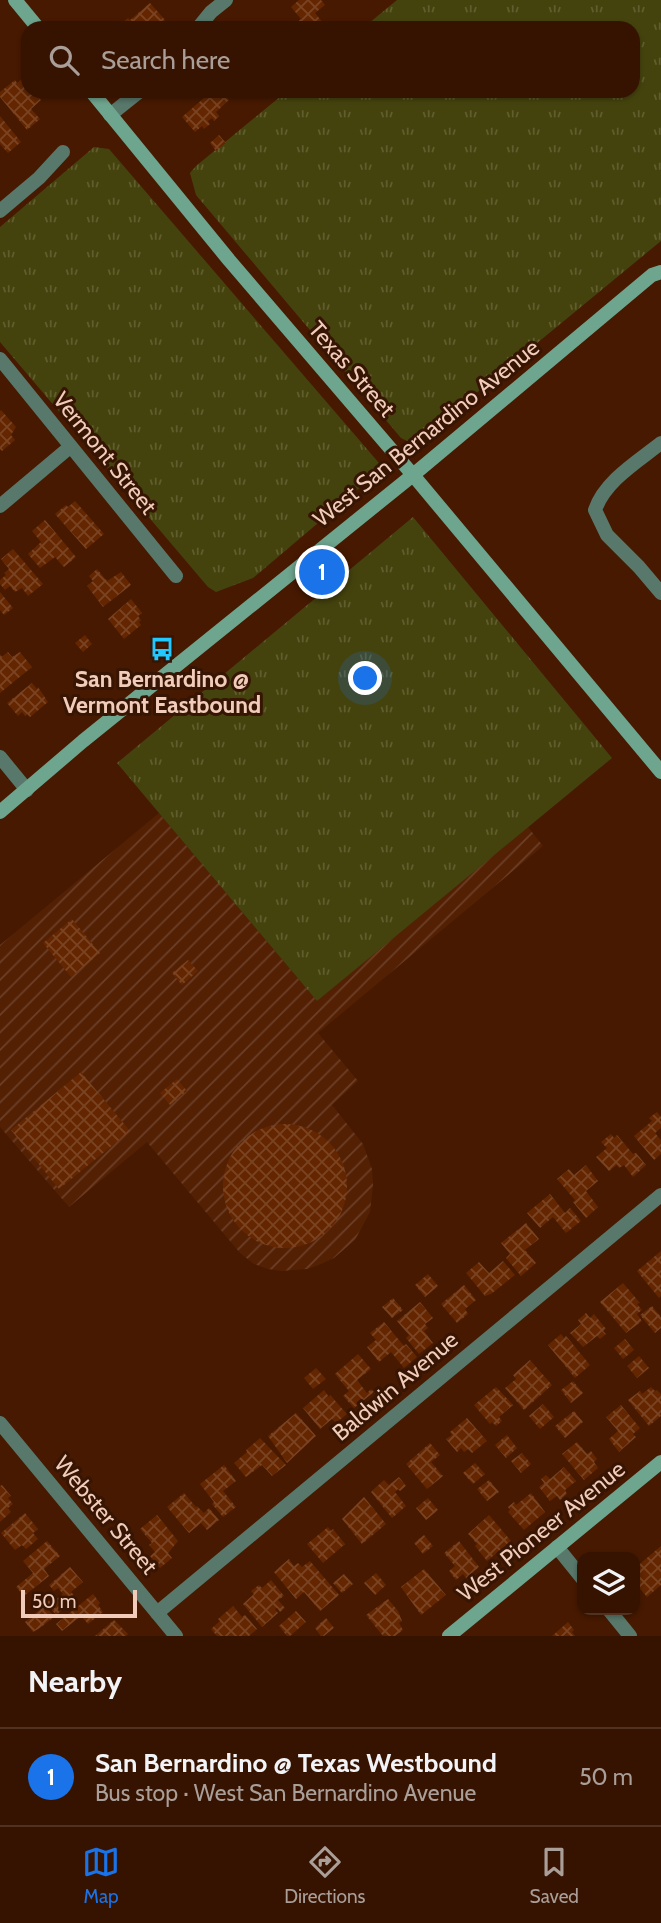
<!DOCTYPE html>
<html lang="en">
<head>
<meta charset="utf-8">
<style>
  body { margin:0; font-family:Cabin,sans-serif; background:#3d1c0a; color:#f1f3f6 }
  .controls { position:absolute; right:21px; bottom:21px; display:grid; overflow:hidden; border-radius:14px; box-shadow:0 2px 5px #0004 }
  .controls button { width:63px; height:63px; display:grid; place-items:center; padding:0; border:0; border-bottom:2px solid #4f3222; background:#351300; color:#f1f3f6; font:35px sans-serif }
  .scale { position:absolute; left:21px; bottom:18px; width:116px; box-sizing:border-box; padding-left:7px; border:4px solid #f1ccba; border-top:0; font-size:19px; line-height:24px; white-space:nowrap; color:#f1ccba; -webkit-text-stroke:5px #361504; paint-order:stroke }
  .you { position:absolute; left:366px; top:679px; width:24px; height:24px; margin:-18px; border:5px solid #fff; border-radius:50%; background:#1a73e8; box-shadow:0 0 0 10px #1a73e833 }
  .badge { display:grid; place-items:center; width:46px; height:46px; border-radius:50%; background:#1a73e8; color:#fff; font-size:23px; font-weight:700 }
  .pin { position:absolute; translate:-50% -50%; border:4px solid #fff; box-shadow:0 2px 7px #0006 }
  .list { margin:0; padding:0; list-style:none }
  h2 { display:flex; justify-content:space-between; align-items:center; height:91px; margin:0; padding:0 28px; font-size:30px }
  h2 small { font-size:23px; font-weight:400; color:#aa9e99 }
  .list li { display:grid; grid-template-columns:46px 1fr auto; gap:21px; align-items:center; box-sizing:border-box; height:98px; padding:0 28px; border-top:2px solid #4f3222 }
  .list b { display:block; font-size:26px; white-space:nowrap }
  .list p { margin:0; font-size:23px; white-space:nowrap; color:#aa9e99 }
  .list em { font-size:23px; font-style:normal; color:#aa9e99 }
  .icon { flex:none; width:38px; height:38px; fill:none; stroke:currentColor; stroke-width:2; stroke-linecap:round; stroke-linejoin:round }
  .map { position:relative; flex:none; width:661px; height:1636px; overflow:hidden }
  .search { position:absolute; background:#351300; box-shadow:0 2px 5px #0004; left:21px; right:21px; top:21px; height:77px; display:flex; align-items:center; gap:18px; box-sizing:border-box; padding:0 24px; border-radius:21px; color:#aa9e99; font-size:26px }
  .sheet { height:189px; background:#351300 }
  nav { display:flex; justify-content:space-around; align-items:center; box-sizing:border-box; height:98px; border-top:2px solid #4f3222; background:#351300; font-size:19px; color:#aa9e99 }
  nav a { display:grid; justify-items:center; gap:4px }
  nav .on { color:#1a73e8 }
  .map>svg:first-child { display:block }
  .industrial { fill:url(#industrial-furrows) }
  .grass { fill:url(#grass-tufts) }
  .building { fill:url(#building-cross-hatch) }
  .lines { fill:none; stroke-linecap:round; stroke-linejoin:round }
  .street { stroke:#57786a; stroke-width:14 }
  .secondary { stroke:#6ea58e; stroke-width:14 }
  .labels { text-anchor:middle; dominant-baseline:central; stroke-width:6; stroke-linejoin:round; paint-order:stroke }
  .street-label { font-size:23px; fill:#f1ccba; stroke:#361504 }
  .poi-label { font-size:23px; font-weight:bold; fill:#f1ccba; stroke:#361504 }
</style>
</head>
<body>
<div class="map">
<svg width="661" height="1636" viewBox="0 0 661 1636">
  <defs>
    <pattern id="industrial-furrows" width="10" height="10" patternUnits="userSpaceOnUse" patternTransform="scale(1.75)"><rect width="10" height="10" fill="#532004"/><path d="M-1 1l2-2M0 10L10 0M9 11l2-2" fill="none" stroke="#6c3f26"/></pattern>
    <pattern id="grass-tufts" width="24" height="20" patternUnits="userSpaceOnUse" patternTransform="scale(1.75)"><rect width="24" height="20" fill="#45430d"/><path d="M3 7l-1-3M5 7V3M7 7l1-3M15 17l-1-3M17 17v-4M19 17l1-3" fill="none" stroke="#605d2e"/></pattern>
    <pattern id="building-cross-hatch" width="8" height="8" patternUnits="userSpaceOnUse" patternTransform="scale(1.75)"><rect width="8" height="8" fill="#632600"/><path d="M0 0l8 8M0 8l8-8" fill="none" stroke="#7a4423"/></pattern>
  </defs>
  <rect width="100%" height="100%" fill="#471900"/>
  <!-- industrial -->
  <path class="industrial" d="M159,813l158,188 211,-174 15,19 -225,187 40,48 -26,24 31,39 9,25 1,16 -3,27 -15,28 -21,18 -15,7 -12,4 -26,2 -13,-2 -14,-5 -14,-11 -93,-111 -78,65 -69,-80v-182z"/>
  <!-- grass -->
  <g class="grass">
    <path d="M397,0h264v241l-243,200 -9,1 -8,-4 -205,-243 -6,-22 6,-7 91,-75h346v-63h-270z"/>
    <path d="M94,147l15,2 270,314 -3,11 -123,104 -37,14 -8,-5 -208,-245v-115z"/>
    <path d="M413,517l199,241 -295,243 -200,-238z"/>
  </g>
  <!-- building -->
  <g class="building">
    <path d="M299,0h22l4,5 -10,8 12,15h-31l-3,-3 8,-6 -10,-12z"/>
    <path d="M150,3l15,17 -9,8h-40l12,-10 2,2z"/>
    <path d="M23,78l5,7v6h5l8,9 -10,9 9,10 -13,11 -27,-33v-5l15,-12 2,3z"/>
    <path d="M205,91h16l8,9 -13,12 3,4 -5,5 -2,-3 -4,3 2,3 -6,5 -2,-3 -7,6 -13,-15 23,-20 -3,-3z"/>
    <path d="M0,116l21,26 -13,11 -8,-9z"/>
    <path d="M219,135l7,8 -10,8 -6,-8z"/>
    <path d="M1,410l15,17 -5,8 4,5 -13,11 -2,-2v-38z"/>
    <path d="M75,501l29,33 -18,15 -31,-35 11,-9 2,2z"/>
    <path d="M45,520l31,37 -12,10 -9,-10 -15,11 -12,-14 13,-12 -9,-11z"/>
    <path d="M13,549l30,35 -15,12 -6,-8 -7,4 -5,-6 -5,4 -5,-6v-4l6,-5 -2,-2 5,-4 -8,-10z"/>
    <path d="M97,569l10,12 14,-9 10,13 -28,22 -16,-21 6,-5 -4,-5z"/>
    <path d="M0,592l13,16 -9,7 -4,-5z"/>
    <path d="M131,599l11,14 -4,3 3,4 -2,2 2,3 -17,14 -16,-20z"/>
    <path d="M85,635l7,9 -9,8 -8,-9z"/>
    <path d="M8,652l4,5 8,-5 12,15 -32,26v-39l2,3z"/>
    <path d="M32,683l5,6 1,-2 10,15 -18,15 -3,-3 -2,2 -3,-4 -4,4 -11,-13z"/>
    <path d="M72,919l28,34 -29,24 -28,-34z"/>
    <path d="M188,960l10,11 -16,14 -10,-12z"/>
    <path d="M81,1072l49,59 -71,58 -48,-59z"/>
    <path d="M177,1079l10,12 -17,14 -10,-12z"/>
    <path d="M657,1112l4,5v11l-6,5 6,7v14l-7,6 -20,-24 18,-15 -3,-3z"/>
    <circle cx="285" cy="1186" r="62"/>
    <path d="M611,1134l3,4 3,-3 16,19 3,-1 10,12 -13,12 -9,-12 -5,3 -2,-3 -8,6 -13,-14 11,-9 -6,-6z"/>
    <path d="M586,1165l12,16 -12,10 12,16 -12,11 -13,-16 2,-2 -18,-21 12,-10 5,6z"/>
    <path d="M550,1194l15,19 5,-5 11,13 -15,12 -13,-16 -13,11 -13,-15z"/>
    <path d="M526,1223l13,16 -14,11 11,13 -15,13 -15,-18 4,-4 -9,-11z"/>
    <path d="M661,1251v45l-2,2 -22,-27z"/>
    <path d="M503,1261l12,14 -24,19 -6,2 -19,-23 13,-11 10,11z"/>
    <path d="M428,1274l10,12 -13,11 -10,-12z"/>
    <path d="M623,1283l17,20 -3,1 5,6 -5,4 5,7 -16,12 -26,-31z"/>
    <path d="M464,1285l12,15 -11,9 3,5 -11,9 -16,-19z"/>
    <path d="M393,1298l10,12 -11,8 -10,-11z"/>
    <path d="M420,1302l13,16 -8,6 3,4 -4,3 9,12 -14,11 -13,-16 3,-3 -12,-14z"/>
    <path d="M652,1306l9,11v11l-6,5 -15,-18z"/>
    <path d="M586,1313l4,5 4,-4 12,15 -3,2 3,3 -6,5 -3,-3 -14,11 -13,-14 11,-9 -3,-4z"/>
    <path d="M384,1322l20,24 2,-2 11,13 -13,11 -13,-16 -12,10 -12,-15 9,-7 -6,-7z"/>
    <path d="M561,1334l3,4 2,-2 24,29 -15,13 -27,-33z"/>
    <path d="M625,1339l9,11 -11,9 -9,-11z"/>
    <path d="M358,1354l13,15 -14,11 10,13 4,-4 3,3 -20,16 -11,-12 6,-5 -14,-17z"/>
    <path d="M639,1356l10,12 -12,10 -10,-12z"/>
    <path d="M530,1360l22,25 -28,25 -19,-22 11,-9 -3,-4z"/>
    <path d="M316,1368l10,11 -13,10 -9,-11z"/>
    <path d="M573,1381l10,12 -12,10 -10,-13z"/>
    <path d="M496,1387l17,18 -14,12 3,4 -6,5 -4,-4 -2,2 -16,-19z"/>
    <path d="M651,1387l4,4 2,-1 4,4v22l-12,10 -21,-26 12,-9 2,3z"/>
    <path d="M324,1390l5,7 1,-2 17,19 -11,9 -4,-4 -12,10 -17,-21z"/>
    <path d="M543,1404l11,13 -14,12 -11,-13z"/>
    <path d="M621,1405l19,23 -7,6 3,3 -17,15 -10,-13 9,-8 -12,-14z"/>
    <path d="M574,1411l9,11 -18,16 -10,-12z"/>
    <path d="M296,1413l20,23 -29,27 -19,-27z"/>
    <path d="M467,1418l20,23 -15,12 -4,-4 -4,3 -3,-4 -4,4 -11,-13 6,-4 -2,-3z"/>
    <path d="M507,1435l10,13 -11,10 -11,-13z"/>
    <path d="M260,1438l26,27 -14,11 -10,-11 -16,12 -12,-14 13,-11 -1,-2z"/>
    <path d="M577,1442l10,12 4,-3 6,8 -3,3 4,6 -14,12 -22,-26z"/>
    <path d="M430,1443l10,12 -9,7 12,14 -16,13 -21,-25z"/>
    <path d="M522,1453l9,11 -10,9 -10,-12z"/>
    <path d="M475,1463l10,11 -12,10 -10,-11z"/>
    <path d="M224,1465l12,16 -13,10 13,16 -13,10 -11,-13 2,-2 -14,-18z"/>
    <path d="M564,1467l12,14 -11,9 2,4 -7,6 -3,-4 -7,5 -11,-14 5,-4 -3,-4 5,-4 4,4z"/>
    <path d="M399,1477l7,9 -6,5 -2,-2 -3,3 11,14 -14,12 -21,-26 13,-12 5,5z"/>
    <path d="M489,1480l10,12 -12,9 -10,-12z"/>
    <path d="M2,1485l9,11 -3,2 5,6 -5,4 3,4 -11,10v-36z"/>
    <path d="M184,1493l12,14 1,-1 7,7 5,-5 10,12 -12,10 -6,-7 -12,10 -22,-26z"/>
    <path d="M531,1493l14,19 -21,18 -16,-18 2,-2 -2,-3 6,-5 2,3z"/>
    <path d="M364,1497l22,27 -24,20 -20,-25z"/>
    <path d="M428,1498l10,12 -12,10 -10,-12z"/>
    <path d="M25,1513l13,16 -5,4 5,6 -12,10 -4,-4 -7,5 -14,-17z"/>
    <path d="M157,1515l21,26 -10,12 4,5 -12,10 -10,-12 5,-4 -6,-7 3,-2 -12,-14z"/>
    <path d="M489,1515l22,26 -24,20 -12,-15 2,-2 -9,-10z"/>
    <path d="M328,1527l3,4 2,-2 12,15 -22,19 -16,-19z"/>
    <path d="M424,1535l9,11 -10,8 -9,-11z"/>
    <path d="M47,1541l13,15 -16,13 5,7 -25,20 -8,-9 17,-14 -10,-12z"/>
    <path d="M459,1541l20,26 -13,11 -3,-4 -7,6 -7,-9 6,-5 -11,-13z"/>
    <path d="M661,1546v39l-14,12 -12,-14v-15z"/>
    <path d="M289,1559l5,7 4,-3 4,4 8,-6 29,34 -19,16 -16,-19 -8,7 -22,-27z"/>
    <path d="M70,1567l13,15 -12,10 3,3 -6,4 3,4 -15,12 -10,-12 3,-3 2,3 12,-9 -5,-6 -4,3 -5,-6z"/>
    <path d="M424,1569l22,26 -25,20 -20,-28z"/>
    <path d="M376,1573l10,12 -11,10 -11,-12z"/>
    <path d="M344,1574l9,10 -11,9 -9,-10z"/>
    <path d="M271,1580l13,16 -6,4 7,8 -5,4 -3,-4 -2,1 3,4 -16,14 -19,-23 11,-10 -3,-3 8,-6 3,3z"/>
    <path d="M93,1594l7,9 -2,2 5,7 -15,12 -7,-8 -19,15 -6,-7z"/>
    <path d="M388,1599l10,12 4,10 -3,2 4,7 -8,6h-12l-17,-21z"/>
    <path d="M45,1605l9,12 -14,11 -7,4 -8,-10z"/>
    <path d="M233,1606l9,11 3,-2 12,14 -8,7h-32l-6,-7 9,-8 -2,-2z"/>
    <path d="M296,1611l10,11 -16,14h-3l-8,-10z"/>
    <path d="M326,1618l8,10 -10,8h-3l-6,-8z"/>
    <path d="M114,1620l14,14 -2,2h-31z"/>
    <path d="M568,1622l6,8 -2,2 3,4h-23z"/>
  </g>
  <g class="lines">
    <!-- street -->
    <g class="street">
      <path d="M198,28l13,-16 15,-12"/>
      <path d="M110,115l30,-24"/>
      <path d="M0,211l39,-33 24,-26"/>
      <path d="M0,359l176,217"/>
      <path d="M661,443c-24,19 -56,38 -66,67l12,25 32,32 22,26"/>
      <path d="M0,506l70,-59"/>
      <path d="M0,757l27,33"/>
      <path d="M0,1423l176,213"/>
      <path d="M557,1547l25,31"/>
      <path d="M609,1610l21,26"/>
      <path d="M157,1613l504,-418"/>
    </g>
    <!-- secondary -->
    <g class="secondary">
      <path d="M15,0l23,28"/>
      <path d="M91,91l138,169 184,215 248,297"/>
      <path d="M0,812l83,-71 330,-266 239,-200 9,-3"/>
      <path d="M449,1636l212,-174"/>
    </g>
  </g>
  <!-- icons -->
  <defs>
    <g id="bus-bare" transform="scale(1.89)"><path d="M-5-6H5V4H4V6H2V4H-2V6H-4V4H-5ZM-3.5-4V0h7V-4ZM-3.5 1.2v1.5H-2V1.2ZM2 1.2v1.5H3.5V1.2Z" fill="#23c9fe" stroke="#361504" stroke-width="2.5" paint-order="stroke"/></g>
  </defs>
  <g fill-rule="evenodd">
    <use href="#bus-bare" x="162" y="649"/>
  </g>
  <g class="labels">
    <!-- street labels -->
    <g class="street-label">
      <text transform="translate(352 369) rotate(49)">Texas Street</text>
      <text transform="translate(426 433) rotate(-39)">West San Bernardino Avenue</text>
      <text transform="translate(105 453) rotate(51)">Vermont Street</text>
      <text transform="translate(395 1386) rotate(-40)">Baldwin Avenue</text>
      <text transform="translate(106 1515) rotate(50)">Webster Street</text>
      <text transform="translate(541 1531) rotate(-39)">West Pioneer Avenue</text>
    </g>
    <!-- poi labels -->
    <g class="poi-label">
      <text x="162" y="679">San Bernardino @<tspan x="162" dy="26">Vermont Eastbound</tspan></text>
    </g>
  </g>
</svg>
<div class="controls">
<button><svg class="icon" aria-label="layers" viewBox="0 0 24 24"><path d="M12 4l9 5-9 5-9-5zM3 14l9 5 9-5"/></svg></button>
</div>
<div class="scale">50 m</div>
<div class="you"></div>
<div class="pin badge" style="left:322px;top:572px">1</div>
<div class="search"><svg class="icon" aria-label="search" viewBox="0 0 24 24"><circle cx="10" cy="10" r="6"/><path d="M15 15l6 6"/></svg>Search here</div>
</div>
<section class="sheet">
<h2>Nearby<small></small></h2>
<ul class="list">
<li><span class="badge">1</span><div><b>San Bernardino @ Texas Westbound</b><p>Bus stop · West San Bernardino Avenue</p></div><em>50 m</em></li>
</ul>
</section>
<nav>
<a class="on"><svg class="icon" aria-label="map" viewBox="0 0 24 24"><path d="M3 6l6-2 6 2 6-2v14l-6 2-6-2-6 2zM9 4v14M15 6v14"/></svg>Map</a>
<a><svg class="icon" aria-label="directions" viewBox="0 0 24 24"><path d="M12 3l9 9-9 9-9-9zM9 14v-3h6M13 9l2 2-2 2"/></svg>Directions</a>
<a><svg class="icon" aria-label="saved" viewBox="0 0 24 24"><path d="M7 4h10v16l-5-4-5 4z"/></svg>Saved</a>
</nav>
</body>
</html>
